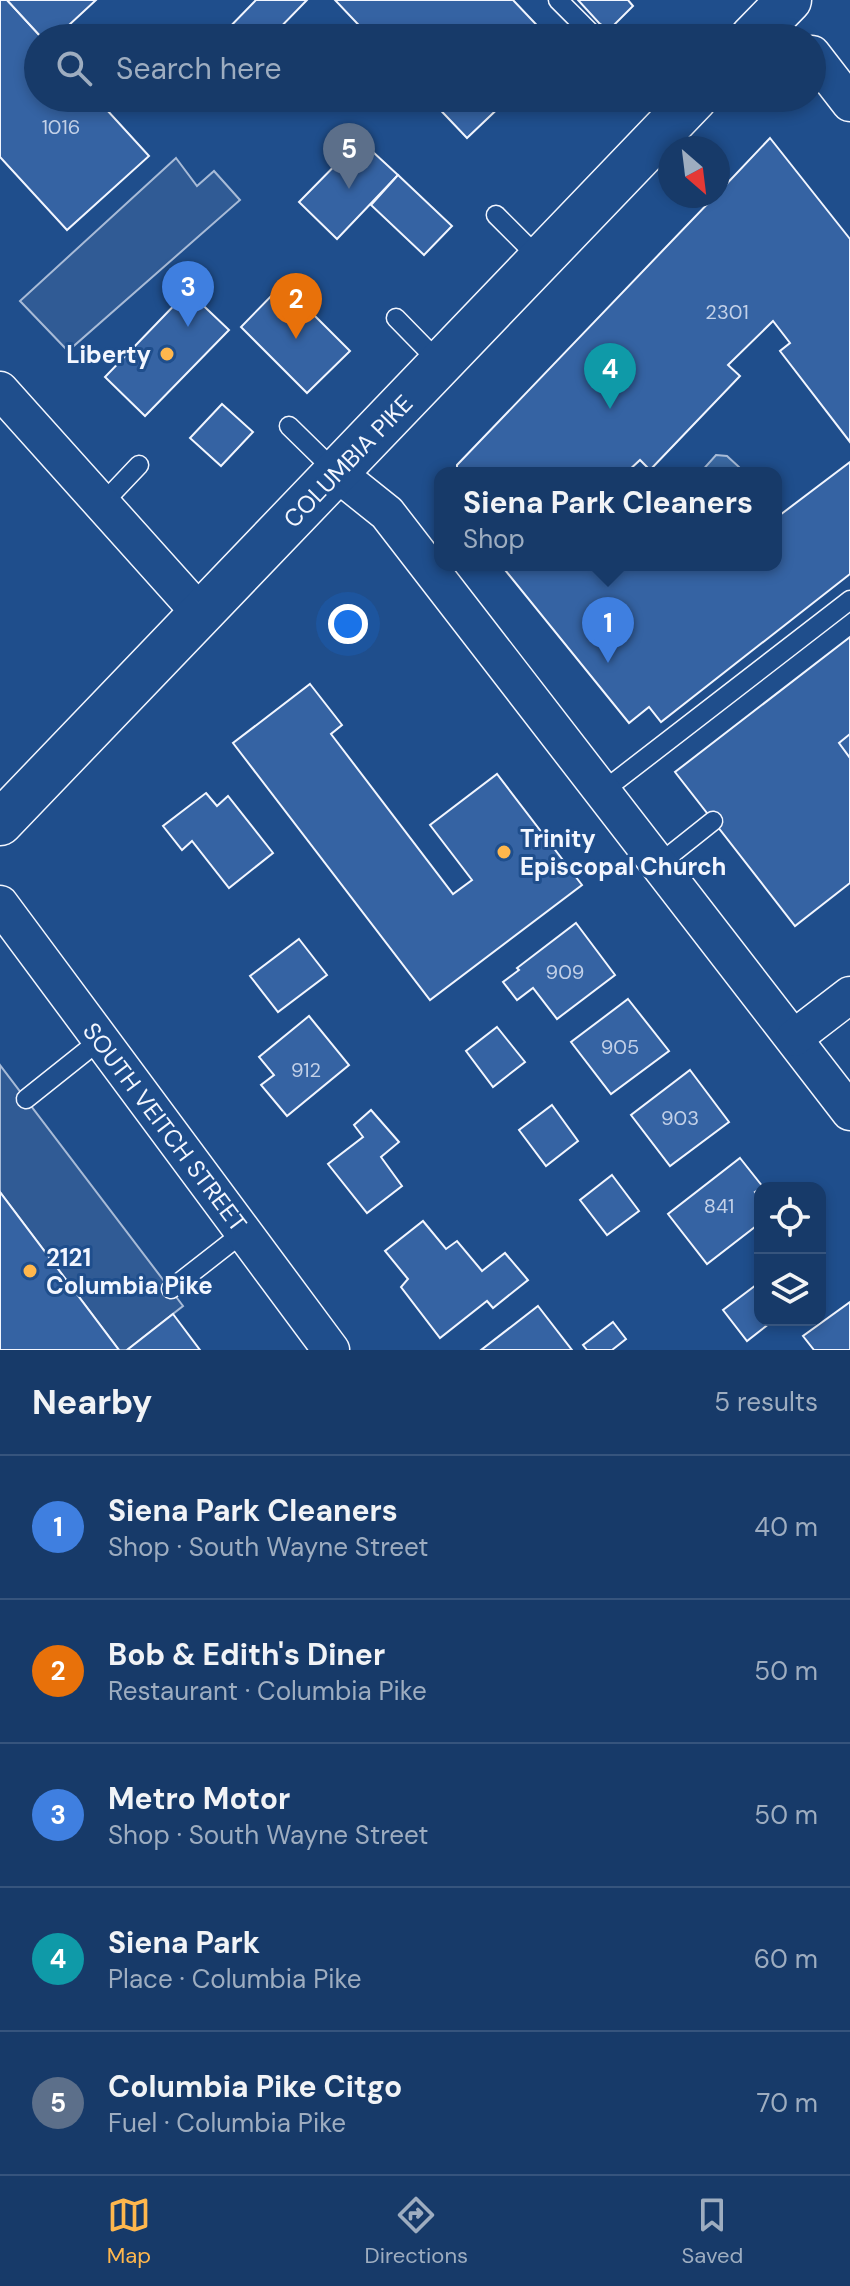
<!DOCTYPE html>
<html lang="en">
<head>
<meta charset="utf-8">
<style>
  body { margin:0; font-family:"DM Sans",sans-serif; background:#20416f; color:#f1f3f6 }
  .controls { position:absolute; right:24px; bottom:24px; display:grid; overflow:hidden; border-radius:16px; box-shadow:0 4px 12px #0003 }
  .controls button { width:72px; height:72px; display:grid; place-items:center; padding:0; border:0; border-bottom:2px solid #36547d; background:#173a69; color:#f1f3f6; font:40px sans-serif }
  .compass { position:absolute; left:658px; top:136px; width:72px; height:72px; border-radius:50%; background:#173a69; box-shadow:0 4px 12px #0003; rotate:152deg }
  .you { position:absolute; left:348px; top:624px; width:28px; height:28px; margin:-20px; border:6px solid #fff; border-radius:50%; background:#1a73e8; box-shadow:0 0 0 12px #1a73e833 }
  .badge { display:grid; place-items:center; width:52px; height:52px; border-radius:50%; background:#ffb74d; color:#fff; font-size:26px; font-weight:700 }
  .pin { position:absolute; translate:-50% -66px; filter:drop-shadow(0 2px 4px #0008) }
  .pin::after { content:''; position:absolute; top:42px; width:28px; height:24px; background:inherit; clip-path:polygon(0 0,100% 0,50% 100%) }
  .popup { position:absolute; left:434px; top:467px; width:348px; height:104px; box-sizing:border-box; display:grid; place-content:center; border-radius:16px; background:#173a69; filter:drop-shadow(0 2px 6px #0005); font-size:26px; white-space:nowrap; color:#9eadc0 }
  .popup b { font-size:30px; color:#f1f3f6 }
  .popup::after { content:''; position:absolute; left:50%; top:100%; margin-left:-16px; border:16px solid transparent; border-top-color:#173a69 }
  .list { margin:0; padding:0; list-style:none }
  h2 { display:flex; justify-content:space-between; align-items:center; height:104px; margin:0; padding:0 32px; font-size:34px }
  h2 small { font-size:26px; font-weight:400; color:#9eadc0 }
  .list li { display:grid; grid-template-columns:52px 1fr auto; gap:24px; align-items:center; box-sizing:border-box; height:144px; padding:0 32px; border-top:2px solid #36547d }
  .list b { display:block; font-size:30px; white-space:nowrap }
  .list p { margin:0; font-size:26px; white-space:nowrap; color:#9eadc0 }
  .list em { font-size:26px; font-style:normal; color:#9eadc0 }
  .icon { flex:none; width:44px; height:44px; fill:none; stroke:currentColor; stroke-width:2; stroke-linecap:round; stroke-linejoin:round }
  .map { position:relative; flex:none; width:850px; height:1350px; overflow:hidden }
  .search { position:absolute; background:#173a69; box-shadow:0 4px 12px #0003; left:24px; right:24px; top:24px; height:88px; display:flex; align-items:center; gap:20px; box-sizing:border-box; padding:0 28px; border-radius:44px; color:#9eadc0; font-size:30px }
  .sheet { height:824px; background:#173a69 }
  nav { display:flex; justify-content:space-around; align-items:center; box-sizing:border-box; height:112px; border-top:2px solid #36547d; background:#173a69; font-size:22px; color:#9eadc0 }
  nav a { display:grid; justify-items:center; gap:4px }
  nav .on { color:#ffb74d }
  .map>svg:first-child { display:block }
  .parking { fill:#305b95; stroke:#a8bbd7; stroke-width:2 }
  .water { fill:#3b69a3; stroke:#a8bbd7; stroke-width:2 }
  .building { fill:#3563a3; stroke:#f2f6ff; stroke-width:2 }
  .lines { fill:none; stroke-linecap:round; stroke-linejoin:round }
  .service-casing { stroke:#f2f6ff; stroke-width:21 }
  .minor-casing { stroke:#f2f6ff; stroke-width:39 }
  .primary-casing { stroke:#f2f6ff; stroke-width:47 }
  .service { stroke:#1f4e8c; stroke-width:18 }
  .minor { stroke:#1f4e8c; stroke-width:36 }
  .primary { stroke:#1f4e8c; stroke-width:44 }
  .poi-dot { fill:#ffb74d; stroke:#1f4e8c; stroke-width:3 }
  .labels { text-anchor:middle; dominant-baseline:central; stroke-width:6; stroke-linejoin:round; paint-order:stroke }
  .number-label { font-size:20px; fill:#c3d1e8 }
  .poi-label { font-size:24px; font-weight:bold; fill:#f2f6ff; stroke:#1f4e8c; text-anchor:start }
  .street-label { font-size:24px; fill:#f2f6ff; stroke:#1f4e8c }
</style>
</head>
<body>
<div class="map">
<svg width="850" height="1350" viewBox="0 0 850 1350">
  <rect width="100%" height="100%" fill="#1f4e8c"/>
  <!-- parking -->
  <g class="parking">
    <path d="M176,158l21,28 17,-15 26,29 -172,151 -48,-50z"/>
    <path d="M0,1065l183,241 -56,44h-8l-119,-158z"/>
  </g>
  <!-- water -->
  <path class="water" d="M716,455l11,1 12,11 -2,6h-37z"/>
  <!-- building -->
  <g class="building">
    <path d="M0,0h7l35,38h-4v60h58l53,58 -82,74 -67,-73z"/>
    <path d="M7,0h89l-41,38h-13z"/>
    <path d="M256,0h51l-37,38h-51z"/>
    <path d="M335,0h178l36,38h-178z"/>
    <path d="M578,0h50l5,6 -24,24 -10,-7z"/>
    <path d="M429,98h80l-42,40z"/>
    <path d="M770,138l80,101v203l-70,-91 10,-8 -17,-22 -45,44 12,11 -90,94 -10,-10 -14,13h-169v-8l258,-269h3v-3z"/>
    <path d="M360,140l38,35 -61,64 -38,-37z"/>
    <path d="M398,175l54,51 -28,29 -53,-50z"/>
    <path d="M283,284l67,67 -43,42 -66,-66z"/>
    <path d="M188,291l41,39 -84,86 -40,-39z"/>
    <path d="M222,404l31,28 -32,34 -31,-28z"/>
    <path d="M850,462v112l-189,148 -12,-15 -20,16 -128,-158h275v-47z"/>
    <path d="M850,637v246l-55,43 -120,-154z"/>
    <path d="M310,684l32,41 -11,9 122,160 19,-14 -42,-55 67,-51 85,111 -152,115 -197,-257z"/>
    <path d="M850,734v24l-11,-15z"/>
    <path d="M206,793l11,13 11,-10 45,57 -44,35 -37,-47 -10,9 -19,-24z"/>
    <path d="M576,923l39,52 -58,44 -24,-31 -16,12 -14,-18 16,-12 -2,-2z"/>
    <path d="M299,939l28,36 -49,37 -28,-36z"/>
    <path d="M628,999l41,52 -58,43 -40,-52z"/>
    <path d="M309,1016l40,49 -62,51 -26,-31 13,-10 -15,-18z"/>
    <path d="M497,1027l28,35 -32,25 -27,-36z"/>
    <path d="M690,1070l39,52 -59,44 -39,-51z"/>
    <path d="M552,1105l26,36 -32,25 -27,-36z"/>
    <path d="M371,1110l28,32 -18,15 21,29 -35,27 -39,-49 35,-27 -9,-12z"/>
    <path d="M740,1158l23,29 -8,5 5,6v25l-53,41 -39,-50z"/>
    <path d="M612,1175l27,36 -32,24 -27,-35z"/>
    <path d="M0,1192l119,158h-119z"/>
    <path d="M423,1221l23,28 11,-8 25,30 23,-18 23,27 -35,28 -6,-7 -47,37 -39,-51 7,-8 -23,-28z"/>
    <path d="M760,1282v38h14l-27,21 -24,-31z"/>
    <path d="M850,1302v48h-36l-11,-14z"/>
    <path d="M538,1306l34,44h-91z"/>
    <path d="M173,1314l27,36h-73z"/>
    <path d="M613,1322l13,17 -14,11h-25l-4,-5z"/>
  </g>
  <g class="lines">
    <!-- service casing -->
    <g class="service-casing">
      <g id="service">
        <path d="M558,0l38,38"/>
        <path d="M655,98l20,21"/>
        <path d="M496,215l45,45"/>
        <path d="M396,318l45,46"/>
        <path d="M289,426l48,47"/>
        <path d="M102,504l37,-39"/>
        <path d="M603,791l247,-191"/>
        <path d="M659,864l54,-43"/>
        <path d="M26,1099l74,-59"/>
        <path d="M171,1289l73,-57"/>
      </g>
    </g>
    <!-- minor casing -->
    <g class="minor-casing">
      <g id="minor">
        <path d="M812,54l38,49"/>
        <path d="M0,390l200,223"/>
        <path d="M337,473l50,40 463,599"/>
        <path d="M0,904l331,446"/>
        <path d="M794,1038l56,-43"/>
      </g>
    </g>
    <!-- primary casing -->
    <g class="primary-casing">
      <g id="primary">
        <path d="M752,38l37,-38"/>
        <path d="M0,823l695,-725"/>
      </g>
    </g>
    <!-- service -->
    <use href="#service" class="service"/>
    <!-- minor -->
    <use href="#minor" class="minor"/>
    <!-- primary -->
    <use href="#primary" class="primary"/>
  </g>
  <!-- markers -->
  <g class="poi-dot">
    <circle cx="167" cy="354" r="8"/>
    <circle cx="504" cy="852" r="8"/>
    <circle cx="30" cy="1271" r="8"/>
  </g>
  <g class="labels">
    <!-- number labels -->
    <g class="number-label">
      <text x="61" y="127">1016</text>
      <text x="727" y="312">2301</text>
      <text x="565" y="972">909</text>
      <text x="620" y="1047">905</text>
      <text x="306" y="1070">912</text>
      <text x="680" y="1118">903</text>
      <text x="719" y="1206">841</text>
    </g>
    <!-- poi labels -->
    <g class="poi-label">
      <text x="151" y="354" text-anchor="end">Liberty</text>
      <text x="520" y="838">Trinity<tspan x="520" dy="28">Episcopal Church</tspan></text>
      <text x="46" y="1257">2121<tspan x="46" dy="28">Columbia Pike</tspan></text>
    </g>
    <!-- street labels -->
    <g class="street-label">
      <text transform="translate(348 461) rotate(-46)">COLUMBIA PIKE</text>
      <text transform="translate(165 1127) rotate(53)">SOUTH VEITCH STREET</text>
    </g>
  </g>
</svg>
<div class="controls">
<button><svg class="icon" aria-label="locate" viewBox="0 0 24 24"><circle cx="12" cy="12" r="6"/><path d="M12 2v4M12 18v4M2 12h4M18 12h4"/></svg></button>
<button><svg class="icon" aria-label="layers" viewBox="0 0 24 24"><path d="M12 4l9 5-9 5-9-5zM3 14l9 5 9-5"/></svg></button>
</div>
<svg class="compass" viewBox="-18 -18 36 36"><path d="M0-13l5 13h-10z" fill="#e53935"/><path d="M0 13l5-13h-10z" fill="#9eadc0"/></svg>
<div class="you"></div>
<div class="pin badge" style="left:608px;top:663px;background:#3f7fe0">1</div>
<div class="popup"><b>Siena Park Cleaners</b>Shop</div>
<div class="pin badge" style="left:296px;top:339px;background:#e8710a">2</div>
<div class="pin badge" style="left:188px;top:327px;background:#3f7fe0">3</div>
<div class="pin badge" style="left:610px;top:409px;background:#0f9aa8">4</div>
<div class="pin badge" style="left:349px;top:189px;background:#5c6f8a">5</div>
<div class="search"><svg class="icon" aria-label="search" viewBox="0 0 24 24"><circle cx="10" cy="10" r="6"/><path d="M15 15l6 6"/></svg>Search here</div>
</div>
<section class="sheet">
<h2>Nearby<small>5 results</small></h2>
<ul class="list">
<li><span class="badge" style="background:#3f7fe0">1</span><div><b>Siena Park Cleaners</b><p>Shop · South Wayne Street</p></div><em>40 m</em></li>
<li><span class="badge" style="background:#e8710a">2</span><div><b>Bob &amp; Edith's Diner</b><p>Restaurant · Columbia Pike</p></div><em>50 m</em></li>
<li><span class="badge" style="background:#3f7fe0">3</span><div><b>Metro Motor</b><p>Shop · South Wayne Street</p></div><em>50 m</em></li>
<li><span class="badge" style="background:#0f9aa8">4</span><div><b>Siena Park</b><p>Place · Columbia Pike</p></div><em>60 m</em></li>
<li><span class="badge" style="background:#5c6f8a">5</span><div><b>Columbia Pike Citgo</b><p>Fuel · Columbia Pike</p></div><em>70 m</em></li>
</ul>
</section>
<nav>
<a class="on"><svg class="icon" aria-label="map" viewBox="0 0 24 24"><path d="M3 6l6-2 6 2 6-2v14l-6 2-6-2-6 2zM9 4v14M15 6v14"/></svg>Map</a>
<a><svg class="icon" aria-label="directions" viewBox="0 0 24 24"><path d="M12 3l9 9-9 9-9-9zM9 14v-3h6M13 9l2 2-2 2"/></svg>Directions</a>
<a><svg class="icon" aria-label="saved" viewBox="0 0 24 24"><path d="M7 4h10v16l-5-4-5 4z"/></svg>Saved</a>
</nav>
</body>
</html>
